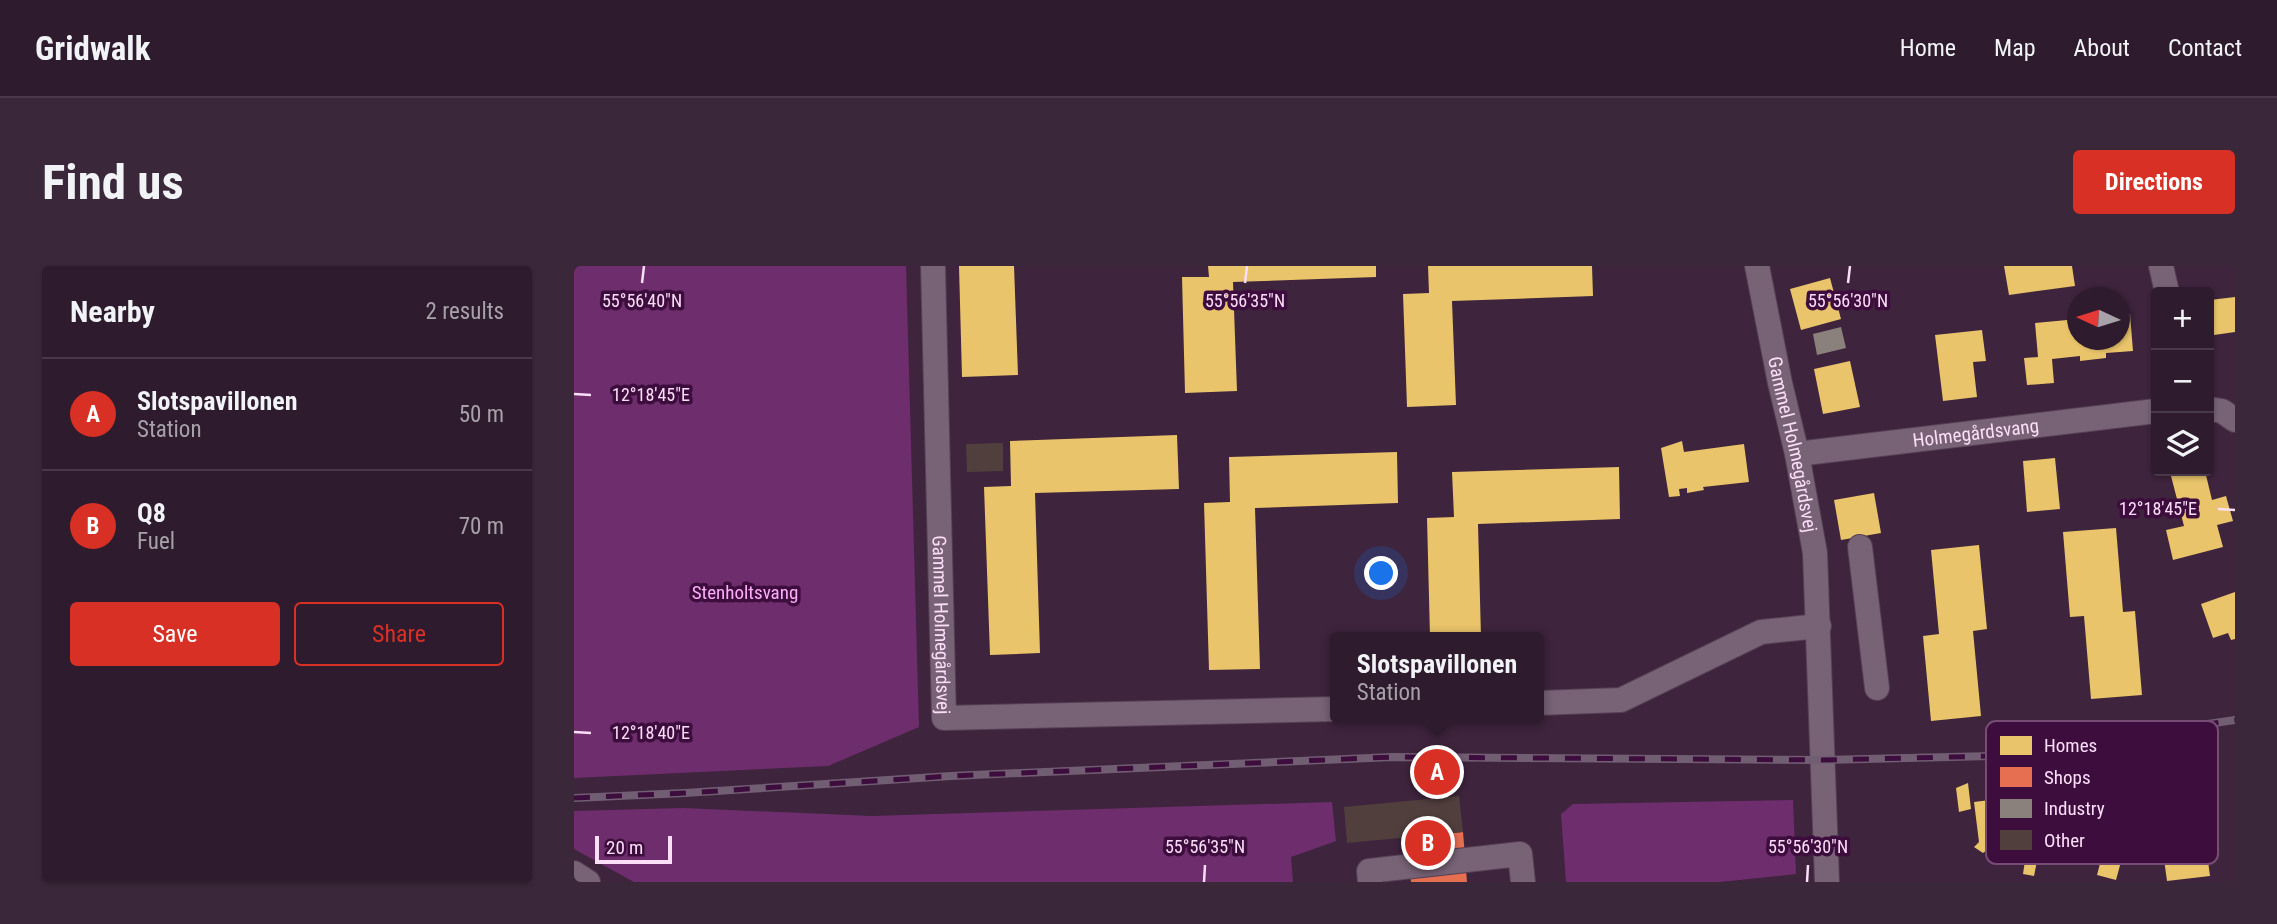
<!DOCTYPE html>
<html lang="en">
<head>
<meta charset="utf-8">
<style>
  body { margin:0; font-family:"Roboto Condensed",sans-serif; background:#3a283a; color:#f1f3f6 }
  .controls { position:absolute; right:21px; top:21px; display:grid; overflow:hidden; border-radius:7px; box-shadow:0 2px 5px #0004 }
  .controls button { width:63px; height:63px; display:grid; place-items:center; padding:0; border:0; border-bottom:2px solid #49394a; background:#2e1b2e; color:#f1f3f6; font:35px sans-serif }
  .compass { position:absolute; left:1493px; top:21px; width:63px; height:63px; border-radius:50%; background:#2e1b2e; box-shadow:0 2px 5px #0004; rotate:274deg }
  .scale { position:absolute; left:21px; bottom:18px; width:77px; box-sizing:border-box; padding-left:7px; border:4px solid #fcdef9; border-top:0; font-size:19px; line-height:24px; white-space:nowrap; color:#fcdef9; -webkit-text-stroke:5px #3d0e3d; paint-order:stroke }
  .you { position:absolute; left:808px; top:308px; width:24px; height:24px; margin:-18px; border:5px solid #fff; border-radius:50%; background:#1a73e8; box-shadow:0 0 0 10px #1a73e833 }
  .badge { display:grid; place-items:center; width:46px; height:46px; border-radius:50%; background:#d93025; color:#fff; font-size:23px; font-weight:700 }
  .pin { position:absolute; translate:-50% -50%; border:4px solid #fff; box-shadow:0 2px 7px #0006 }
  .popup { position:absolute; left:756px; top:366px; width:214px; height:91px; box-sizing:border-box; display:grid; place-content:center; border-radius:7px; background:#2e1b2e; filter:drop-shadow(0 2px 5px #0005); font-size:23px; white-space:nowrap; color:#a7a1aa }
  .popup b { font-size:26px; color:#f1f3f6 }
  .popup::after { content:''; position:absolute; left:50%; top:100%; margin-left:-14px; border:14px solid transparent; border-top-color:#2e1b2e }
  .list { margin:0; padding:0; list-style:none }
  h2 { display:flex; justify-content:space-between; align-items:center; height:91px; margin:0; padding:0 28px; font-size:30px }
  h2 small { font-size:23px; font-weight:400; color:#a7a1aa }
  .list li { display:grid; grid-template-columns:46px 1fr auto; gap:21px; align-items:center; box-sizing:border-box; height:112px; padding:0 28px; border-top:2px solid #49394a }
  .list b { display:block; font-size:26px; white-space:nowrap }
  .list p { margin:0; font-size:23px; white-space:nowrap; color:#a7a1aa }
  .list em { font-size:23px; font-style:normal; color:#a7a1aa }
  .actions { display:flex; gap:14px; padding:21px 28px }
  .actions a { flex:1; padding:16px 0; border:2px solid #d93025; border-radius:7px; text-align:center; font-size:24px; color:#d93025 }
  .actions .main { background:#d93025; color:#fff }
  .icon { flex:none; width:38px; height:38px; fill:none; stroke:currentColor; stroke-width:2; stroke-linecap:round; stroke-linejoin:round }
  .map { position:relative; flex:none; width:1661px; height:616px; overflow:hidden; border-radius:7px }
  header { display:flex; align-items:center; gap:42px; box-sizing:border-box; height:98px; padding:0 35px; background:#2e1b2e; border-bottom:2px solid #49394a }
  header strong { font-size:33px }
  nav { display:flex; gap:38px; margin-inline-start:auto; font-size:24px }
  .intro { display:flex; align-items:center; justify-content:space-between; box-sizing:border-box; height:168px; padding:0 42px }
  h1 { margin:0; font-size:49px }
  .button { padding:18px 32px; border-radius:7px; background:#d93025; color:#fff; font-size:24px; font-weight:700 }
  main { display:flex; gap:42px; padding:0 42px }
  aside { flex:1; background:#2e1b2e; border-radius:7px; box-shadow:0 2px 5px #0004 }
  .map>svg:first-child { display:block }
  .green { fill:#6e2e6d }
  .homes { fill:#e9c46a }
  .shops { fill:#e76f51 }
  .industry { fill:#8a817c }
  .building { fill:#513f3d }
  .lines { fill:none; stroke-linecap:round; stroke-linejoin:round }
  .minor-casing { stroke:#564055; stroke-width:26 }
  .minor { stroke:#776276; stroke-width:24 }
  .rail-casing { stroke:#725e72; stroke-width:8 }
  .rail { stroke:#3d0e3d; stroke-width:5; stroke-dasharray:16; stroke-linecap:butt }
  .ticks { fill:none; stroke:#fcdef9; stroke-width:2.5 }
  .labels { text-anchor:middle; dominant-baseline:central; stroke-width:7; stroke-linejoin:round; paint-order:stroke }
  .street-label { font-size:19px; fill:#fcdef9; stroke:#3d0e3d }
  .park-label { font-size:19px; fill:#fdaef9; stroke:#3d0e3d }
  .key { fill:#3d0e3d; stroke:#764c75; stroke-width:2 }
  .key-label { font-size:19px; fill:#fcdef9 }
  .ticks-label { font-size:18px; text-anchor:middle; fill:#fcdef9; stroke:#3d0e3d; stroke-width:7; stroke-linejoin:round; paint-order:stroke }
</style>
</head>
<body>
<header>
<strong>Gridwalk</strong>
<nav><a>Home</a><a>Map</a><a>About</a><a>Contact</a></nav>
</header>
<div class="intro"><h1>Find us</h1><a class="button">Directions</a></div>
<main>
<aside>
<h2>Nearby<small>2 results</small></h2>
<ul class="list">
<li><span class="badge">A</span><div><b>Slotspavillonen</b><p>Station</p></div><em>50 m</em></li>
<li><span class="badge">B</span><div><b>Q8</b><p>Fuel</p></div><em>70 m</em></li>
</ul>
<div class="actions"><a class="main">Save</a><a>Share</a></div>
</aside>
<div class="map">
<svg width="1661" height="616" viewBox="0 0 1661 616">
  <rect width="100%" height="100%" fill="#3e243d"/>
  <!-- green -->
  <g class="green">
    <path d="M0,0h332l13,461 -91,39 -254,12z"/>
    <path d="M1219,534l3,74 -76,8h-154l-5,-68 12,-10z"/>
    <path d="M758,536l4,39 -45,16 2,25h-659l-60,-33v-38l109,-3 188,8z"/>
  </g>
  <!-- homes -->
  <g class="homes">
    <path d="M385,0h55l4,109 -56,2z"/>
    <path d="M634,0h168v11l-143,5 4,109 -52,2 -3,-116h27z"/>
    <path d="M854,0h164l1,30 -141,5 4,104 -49,2 -4,-113 26,-1z"/>
    <path d="M1430,0h68l3,20 -66,9z"/>
    <path d="M1256,12l11,41 -40,11 -11,-41z"/>
    <path d="M1661,31v35l-21,3 -4,-35z"/>
    <path d="M1556,48l3,37 -27,2v5l-26,3v-5l-28,3 2,24 -27,2 -3,-27 14,-1 -3,-34 43,-4v21h42v-25z"/>
    <path d="M1408,64l4,31 -13,1 4,35 -34,4 -8,-66z"/>
    <path d="M1276,95l10,46 -37,7 -9,-45z"/>
    <path d="M603,169l2,54 -144,4 5,160 -50,2 -6,-168 27,-1 -1,-45z"/>
    <path d="M1108,175l2,11 60,-8 5,38 -46,5 1,3 -17,3v-5l-8,1 1,7 -11,1 -8,-49z"/>
    <path d="M823,186l1,51 -143,5 5,161 -51,1 -5,-167 26,-1 -1,-45z"/>
    <path d="M1481,192l5,51 -33,3 -4,-51z"/>
    <path d="M1045,201l1,52 -142,5 3,113h-51l-3,-119 27,-1 -2,-45z"/>
    <path d="M1619,205h12l7,29 14,-4 7,25 -16,4 6,22 -50,13 -7,-30 18,-4 -13,-50z"/>
    <path d="M1300,227l7,40 -40,7 -7,-40z"/>
    <path d="M1542,262l7,84 12,-1 7,84 -51,4 -7,-83 -14,1 -7,-85z"/>
    <path d="M1405,279l8,84 -14,2 8,85 -50,5 -8,-85 16,-2 -8,-84z"/>
    <path d="M1661,326v47l-4,1 -3,-7 -15,5 -12,-34z"/>
    <path d="M1532,498l36,9 -15,63 -37,-9z"/>
    <path d="M1603,514l15,3 -2,16 -16,-3z"/>
    <path d="M1394,517l3,26 -12,3 -3,-24z"/>
    <path d="M1416,534l2,8 44,-5 4,31 -11,2 1,7 -42,6 -5,4 -9,-6 5,-5 -5,-40z"/>
    <path d="M1632,580l4,30 -43,5 -4,-29z"/>
    <path d="M1529,586l19,6 -6,22 -19,-5z"/>
    <path d="M1452,588l12,2 -4,20 -11,-2z"/>
  </g>
  <!-- shops -->
  <path class="shops" d="M889,566l4,50h-56l-4,-45z"/>
  <!-- industry -->
  <path class="industry" d="M1267,61l5,21 -29,7 -4,-21z"/>
  <!-- building -->
  <g class="building">
    <path d="M429,177v28l-36,1 -1,-28z"/>
    <path d="M885,530l4,36 -116,11 -3,-36z"/>
  </g>
  <g class="lines">
    <!-- minor casing -->
    <g class="minor-casing">
      <g id="minor">
        <path id="s1" d="M359,0l11,452 392,-9"/>
        <path id="s2" d="M1183,0l23,117 17,71 18,99 12,329"/>
        <path d="M1587,0l6,26"/>
        <path d="M1635,143l13,2 13,9"/>
        <path id="s3" d="M1223,188l359,-43"/>
        <path d="M1286,281l17,141"/>
        <path d="M964,437l83,-3 140,-68 58,-6"/>
        <path d="M0,607l14,9"/>
        <path d="M796,616l-1,-11 151,-17 3,28"/>
      </g>
    </g>
    <!-- minor -->
    <use href="#minor" class="minor"/>
    <!-- rail casing -->
    <g class="rail-casing">
      <path id="rail" d="M0,532l111,-5 266,-17 442,-19 430,3 169,-4 243,-36"/>
    </g>
    <!-- rail -->
    <use href="#rail" class="rail"/>
  </g>
  <!-- ticks -->
  <path class="ticks" d="M68,17l2,-17M671,17l2,-17M1274,17l2,-17M0,128l17,1M1644,243l17,1M0,466l17,1M630,616l1,-17M1233,616l1,-17"/>
  <g class="labels">
    <!-- street labels -->
    <g class="street-label">
      <text stroke="none"><textPath href="#s3" startOffset="180">Holmegårdsvang</textPath></text>
      <text stroke="none"><textPath href="#s2" startOffset="182">Gammel Holmegårdsvej</textPath></text>
      <text stroke="none"><textPath href="#s1" startOffset="359">Gammel Holmegårdsvej</textPath></text>
    </g>
    <!-- park labels -->
    <g class="park-label">
      <text x="171" y="326">Stenholtsvang</text>
    </g>
  </g>
  <!-- legend -->
  <rect x="1412" y="455" width="232" height="143" rx="10" class="key"/>
  <rect x="1426" y="470" width="32" height="19" fill="#e9c46a"/>
  <rect x="1426" y="501" width="32" height="20" fill="#e76f51"/>
  <rect x="1426" y="533" width="32" height="19" fill="#8a817c"/>
  <rect x="1426" y="564" width="32" height="20" fill="#513f3d"/>
  <g class="key-label">
    <text x="1470" y="486">Homes</text>
    <text x="1470" y="518">Shops</text>
    <text x="1470" y="549">Industry</text>
    <text x="1470" y="581">Other</text>
  </g>
  <g class="ticks-label">
    <text x="68" y="41">55°56'40"N</text>
    <text x="671" y="41">55°56'35"N</text>
    <text x="1274" y="41">55°56'30"N</text>
    <text x="77" y="135">12°18'45"E</text>
    <text x="1584" y="249">12°18'45"E</text>
    <text x="77" y="473">12°18'40"E</text>
    <text x="631" y="587">55°56'35"N</text>
    <text x="1234" y="587">55°56'30"N</text>
  </g>
</svg>
<div class="controls">
<button>+</button>
<button>−</button>
<button><svg class="icon" aria-label="layers" viewBox="0 0 24 24"><path d="M12 4l9 5-9 5-9-5zM3 14l9 5 9-5"/></svg></button>
</div>
<svg class="compass" viewBox="-18 -18 36 36"><path d="M0-13l5 13h-10z" fill="#e53935"/><path d="M0 13l5-13h-10z" fill="#a7a1aa"/></svg>
<div class="scale">20 m</div>
<div class="you"></div>
<div class="pin badge" style="left:863px;top:506px">A</div>
<div class="popup"><b>Slotspavillonen</b>Station</div>
<div class="pin badge" style="left:854px;top:577px">B</div>
</div>
</main>
</body>
</html>
